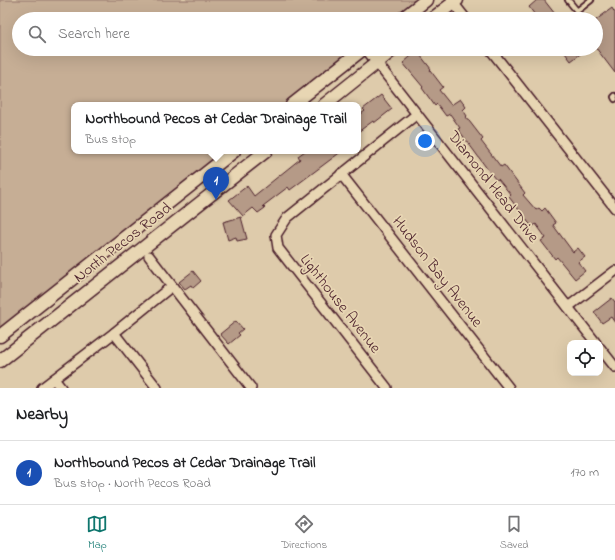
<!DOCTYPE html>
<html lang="en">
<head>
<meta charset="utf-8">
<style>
  body { margin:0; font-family:"Indie Flower",sans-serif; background:#f6f6f6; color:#202124 }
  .controls { position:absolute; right:12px; bottom:12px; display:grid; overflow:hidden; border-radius:8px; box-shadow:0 4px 16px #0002 }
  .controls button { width:36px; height:36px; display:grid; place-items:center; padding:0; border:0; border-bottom:1px solid #e0e0e0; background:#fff; color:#202124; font:20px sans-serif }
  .you { position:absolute; left:425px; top:141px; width:14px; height:14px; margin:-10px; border:3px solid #fff; border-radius:50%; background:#1a73e8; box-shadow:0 0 0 6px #1a73e833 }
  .badge { display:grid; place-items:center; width:26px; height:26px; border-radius:50%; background:#0f766e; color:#fff; font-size:13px; font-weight:700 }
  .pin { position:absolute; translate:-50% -33px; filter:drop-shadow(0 1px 2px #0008) }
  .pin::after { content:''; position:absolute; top:21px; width:14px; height:12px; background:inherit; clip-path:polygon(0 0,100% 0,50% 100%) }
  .popup { position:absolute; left:71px; top:102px; width:290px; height:52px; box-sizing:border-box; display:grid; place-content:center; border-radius:8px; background:#fff; filter:drop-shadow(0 1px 3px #0005); font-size:13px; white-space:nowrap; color:#757577 }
  .popup b { font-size:15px; color:#202124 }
  .popup::after { content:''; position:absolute; left:50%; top:100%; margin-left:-8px; border:8px solid transparent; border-top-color:#fff }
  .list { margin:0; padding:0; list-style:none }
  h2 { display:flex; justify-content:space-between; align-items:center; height:52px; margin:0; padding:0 16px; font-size:17px }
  h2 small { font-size:13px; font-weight:400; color:#757577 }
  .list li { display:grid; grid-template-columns:26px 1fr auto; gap:12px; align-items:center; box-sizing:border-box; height:64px; padding:0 16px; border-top:1px solid #e0e0e0 }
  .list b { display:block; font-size:15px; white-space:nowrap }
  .list p { margin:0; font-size:13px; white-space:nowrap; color:#757577 }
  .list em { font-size:13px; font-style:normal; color:#757577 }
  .icon { flex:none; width:22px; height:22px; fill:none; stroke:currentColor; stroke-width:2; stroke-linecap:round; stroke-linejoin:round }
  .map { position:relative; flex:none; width:615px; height:388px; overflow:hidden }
  .search { position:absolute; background:#fff; box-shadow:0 4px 16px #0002; left:12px; right:12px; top:12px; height:44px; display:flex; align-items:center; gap:10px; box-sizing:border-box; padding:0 14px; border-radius:22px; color:#757577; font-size:15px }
  .sheet { height:116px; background:#fff }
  nav { display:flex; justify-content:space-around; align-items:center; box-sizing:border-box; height:56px; border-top:1px solid #e0e0e0; background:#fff; font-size:11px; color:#757577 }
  nav a { display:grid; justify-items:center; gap:2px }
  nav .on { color:#0f766e }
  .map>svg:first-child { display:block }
  .green { fill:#c6ae95; stroke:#886660 }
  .building { fill:#b59a87; stroke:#4a1f2b }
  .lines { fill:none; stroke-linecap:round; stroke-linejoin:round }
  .service-casing { stroke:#4a1f2b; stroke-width:8 }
  .minor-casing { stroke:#4a1f2b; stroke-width:12 }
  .secondary-casing { stroke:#4a1f2b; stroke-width:15 }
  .service { stroke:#e8d6b3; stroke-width:4.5 }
  .minor { stroke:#e8d6b3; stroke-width:9 }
  .secondary { stroke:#e8d6b3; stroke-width:12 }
  .labels { text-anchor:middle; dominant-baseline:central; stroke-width:3.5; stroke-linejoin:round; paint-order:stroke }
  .street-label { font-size:16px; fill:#4a1f2b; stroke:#e8d6b3 }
</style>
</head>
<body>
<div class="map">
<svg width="615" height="388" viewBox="0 0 615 388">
  <rect width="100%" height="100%" fill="#decbab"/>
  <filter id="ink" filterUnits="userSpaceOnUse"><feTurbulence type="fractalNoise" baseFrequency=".025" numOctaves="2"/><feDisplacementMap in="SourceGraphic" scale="8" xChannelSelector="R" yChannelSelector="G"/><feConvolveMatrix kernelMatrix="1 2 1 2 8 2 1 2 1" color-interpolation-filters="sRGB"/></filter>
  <g filter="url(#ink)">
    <!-- green -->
    <path class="green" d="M0,0h417l-25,19h-373v30h336l-71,56h-210v46h151l-225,178z"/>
    <!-- building -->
    <g class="building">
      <path d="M537,0h7l15,19h-21l-9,-12z"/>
      <path d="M612,8l3,5v60l-19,-25v-28z"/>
      <path d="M562,49h25l-16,12z"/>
      <path d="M417,51l14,18 -1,1 13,17 -4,3 12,15 9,-6 6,8 -3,3 4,6 -1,1 17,22 -2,2 20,26 3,-2 21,28 -2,2 13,15 3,-2 3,3 3,-3 11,15 -3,2 20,27 5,-4 7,9 -7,5 7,9 -10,8 -18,-22 -2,2 -14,-18 5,-3 -10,-14 -4,3 -23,-30 2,-2 -13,-16 -2,1 -8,-10 -30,-41 2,-1 -10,-14 -4,2 -9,-12 -2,2 -13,-18 1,-1 -20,-24z"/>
      <path d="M381,95l11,14 -18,14 -1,-2 -15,11v-16l7,-5 -2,-2z"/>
      <path d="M305,151h37l-52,39 -2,-3 -25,19 2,2 -7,5 -5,-5 -10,8 -14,-16 18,-14 7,10 46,-37 -2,-3z"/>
      <path d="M241,217l6,22 -10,2 -1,-4 -8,3 -5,-18z"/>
      <path d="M193,271l8,10 -8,7 -2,-3 -6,4 -6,-7z"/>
      <path d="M612,298l3,4v21l-4,-6 -9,6 -8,-11z"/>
      <path d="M236,321l7,8 -5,4 2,2 -11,9 -9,-10z"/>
    </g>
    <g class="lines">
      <!-- service casing -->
      <g class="service-casing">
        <g id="service">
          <path d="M568,0l9,11 14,-11"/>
          <path d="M615,96l-1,1 1,2"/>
        </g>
      </g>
      <!-- minor casing -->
      <g class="minor-casing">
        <g id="minor">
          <path d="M451,0l15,19"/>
          <path d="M366,49l230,294"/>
          <path d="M490,49l125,159"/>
          <path d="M341,174l168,214"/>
          <path d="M149,256l102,132"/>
          <path d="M568,307l47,-36"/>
          <path d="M114,333l43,55"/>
          <path d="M600,348l15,19"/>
          <path d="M54,379l7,9"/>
          <path d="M42,388l72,-55 58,-47"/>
          <path d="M387,388l-109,-140 -2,-13 11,-17 130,-104"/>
        </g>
      </g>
      <!-- secondary casing -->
      <g class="secondary-casing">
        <g id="secondary">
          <path d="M402,19l24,-19"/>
          <path d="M432,19l25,-19"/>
          <path d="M292,105l71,-56"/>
          <path d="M324,105l70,-56"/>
          <path d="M0,336l234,-185"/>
          <path d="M0,361l266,-210"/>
        </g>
      </g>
      <!-- service -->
      <use href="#service" class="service"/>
      <!-- minor -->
      <use href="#minor" class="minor"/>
      <!-- secondary -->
      <use href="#secondary" class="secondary"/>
    </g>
  </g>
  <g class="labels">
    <!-- street labels -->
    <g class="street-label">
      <text transform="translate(493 187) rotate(52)">Diamond Head Drive</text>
      <text transform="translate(123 243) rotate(-38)">North Pecos Road</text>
      <text transform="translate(437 272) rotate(52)">Hudson Bay Avenue</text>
      <text transform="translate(340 304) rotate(52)">Lighthouse Avenue</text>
    </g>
  </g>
</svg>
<div class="controls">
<button><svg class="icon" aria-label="locate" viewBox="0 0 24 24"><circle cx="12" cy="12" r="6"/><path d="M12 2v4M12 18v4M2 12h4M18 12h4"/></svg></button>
</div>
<div class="you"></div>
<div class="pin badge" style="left:216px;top:200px;background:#1a4fb4">1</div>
<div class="popup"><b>Northbound Pecos at Cedar Drainage Trail</b>Bus stop</div>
<div class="search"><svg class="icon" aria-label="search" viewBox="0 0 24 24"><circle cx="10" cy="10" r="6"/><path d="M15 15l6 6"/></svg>Search here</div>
</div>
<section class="sheet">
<h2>Nearby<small></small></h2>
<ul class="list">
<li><span class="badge" style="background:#1a4fb4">1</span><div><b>Northbound Pecos at Cedar Drainage Trail</b><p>Bus stop · North Pecos Road</p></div><em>170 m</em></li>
</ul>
</section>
<nav>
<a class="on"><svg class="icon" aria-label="map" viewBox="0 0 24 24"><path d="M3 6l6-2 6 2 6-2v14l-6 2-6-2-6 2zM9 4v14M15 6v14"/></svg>Map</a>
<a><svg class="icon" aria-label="directions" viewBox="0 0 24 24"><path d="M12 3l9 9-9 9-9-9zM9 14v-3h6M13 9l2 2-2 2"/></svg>Directions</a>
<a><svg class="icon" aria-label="saved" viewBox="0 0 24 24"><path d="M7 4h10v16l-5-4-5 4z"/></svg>Saved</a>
</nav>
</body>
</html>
